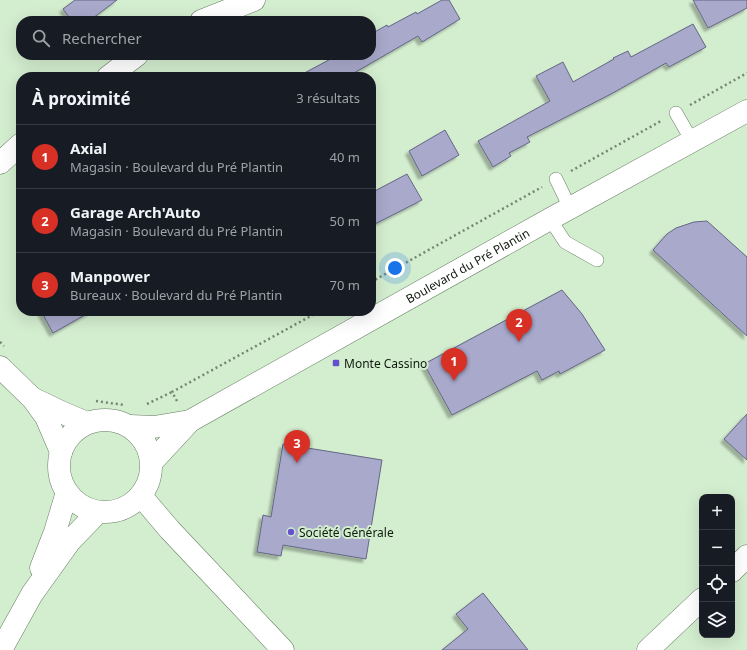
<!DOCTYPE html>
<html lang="fr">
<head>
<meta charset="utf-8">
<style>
  body { margin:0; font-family:"Noto Sans",sans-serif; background:#242831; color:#f1f3f6 }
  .controls { position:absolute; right:12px; bottom:12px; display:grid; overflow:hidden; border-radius:8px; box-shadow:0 4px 16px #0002 }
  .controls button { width:36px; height:36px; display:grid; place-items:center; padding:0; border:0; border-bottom:1px solid #363941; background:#171b24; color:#f1f3f6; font:20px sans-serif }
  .you { position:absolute; left:395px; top:268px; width:14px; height:14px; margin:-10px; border:3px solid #fff; border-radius:50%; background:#1a73e8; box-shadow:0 0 0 6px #1a73e833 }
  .badge { display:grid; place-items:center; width:26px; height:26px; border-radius:50%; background:#d93025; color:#fff; font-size:13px; font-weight:700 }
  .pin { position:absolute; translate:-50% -33px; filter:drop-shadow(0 1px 2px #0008) }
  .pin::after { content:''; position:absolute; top:21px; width:14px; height:12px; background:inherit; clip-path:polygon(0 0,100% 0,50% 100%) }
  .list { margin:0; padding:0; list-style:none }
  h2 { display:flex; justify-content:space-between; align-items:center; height:52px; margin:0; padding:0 16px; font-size:17px }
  h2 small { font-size:13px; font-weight:400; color:#9ea1a6 }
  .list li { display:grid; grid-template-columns:26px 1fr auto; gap:12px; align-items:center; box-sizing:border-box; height:64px; padding:0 16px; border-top:1px solid #363941 }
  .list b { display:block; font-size:15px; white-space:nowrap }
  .list p { margin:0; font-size:13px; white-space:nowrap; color:#9ea1a6 }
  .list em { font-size:13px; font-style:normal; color:#9ea1a6 }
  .icon { flex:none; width:22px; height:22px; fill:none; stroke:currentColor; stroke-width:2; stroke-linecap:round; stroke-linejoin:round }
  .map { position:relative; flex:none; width:747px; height:650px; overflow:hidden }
  .search { position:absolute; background:#171b24; box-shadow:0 4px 16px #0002; left:16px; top:16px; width:360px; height:44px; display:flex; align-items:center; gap:10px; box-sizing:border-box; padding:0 14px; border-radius:16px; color:#9ea1a6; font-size:15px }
  .panel { position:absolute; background:#171b24; box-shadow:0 4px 16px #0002; left:16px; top:72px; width:360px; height:244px; border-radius:16px }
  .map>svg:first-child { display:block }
  .building { fill:#a8a9cb; stroke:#656685; filter:url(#shadow) }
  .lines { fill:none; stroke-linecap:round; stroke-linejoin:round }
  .lane-casing { stroke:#667d62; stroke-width:14 }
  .street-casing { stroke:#667d62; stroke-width:23 }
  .secondary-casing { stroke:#667d62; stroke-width:23 }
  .path { stroke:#748672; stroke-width:2.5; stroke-dasharray:2 3; stroke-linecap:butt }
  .lane { stroke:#fff; stroke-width:13 }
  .street { stroke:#fff; stroke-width:22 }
  .secondary { stroke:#fff; stroke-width:22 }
  .poi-dot { fill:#6253cc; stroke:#d3edcf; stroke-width:1.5 }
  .labels { text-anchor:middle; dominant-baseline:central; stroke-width:4; stroke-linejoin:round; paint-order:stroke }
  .street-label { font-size:12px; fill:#10190f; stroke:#d3edcf }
  .poi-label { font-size:12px; fill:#10190f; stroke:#d3edcf; text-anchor:start }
</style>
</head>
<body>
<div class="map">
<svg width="747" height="650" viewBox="0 0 747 650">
  <defs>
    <filter id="shadow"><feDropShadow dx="-3.5" dy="3.5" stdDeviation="1" flood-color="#0004"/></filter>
  </defs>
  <rect width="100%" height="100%" fill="#d3edcf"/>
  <!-- building -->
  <g class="building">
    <path d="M75,0h42l-28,21h-17l-9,-12z"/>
    <path d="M442,0h7l11,19 -38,23 -4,-6 -71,41h-50l41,-22h33v-21l16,-9 1,2 28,-15 1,2z"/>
    <path d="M693,0h54v8l-39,20z"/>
    <path d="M693,24l13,23 -37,20 -3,-4 -55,31 -84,43 3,5 -21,11 2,3 -18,11 -15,-26 72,-40 -14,-25 27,-14 10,20 41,-23 -1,-1 15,-7 3,6z"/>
    <path d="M445,130l14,25 -37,21 -13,-25z"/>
    <path d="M407,174l15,26 -51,26v-33z"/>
    <path d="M707,221l40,36v79l-94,-86 14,-16 9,-6 18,-6z"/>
    <path d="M562,290l20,24 23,36 -45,24 -1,-3 -17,9 -5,-9 -85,44 -28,-51z"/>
    <path d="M41,311h51l-39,22z"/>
    <path d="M747,414v46l-23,-21z"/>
    <path d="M283,444l99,16 -16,99 -83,-14 -2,11 -24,-4 6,-37 8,2z"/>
    <path d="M483,593l45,57h-86l26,-21 -12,-15z"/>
  </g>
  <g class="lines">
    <!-- lane casing -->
    <g class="lane-casing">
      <g id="lane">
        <path d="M676,113l16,28"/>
        <path d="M556,179l14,29"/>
        <path d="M550,219l15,23 32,18"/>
      </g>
    </g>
    <!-- street casing -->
    <g class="street-casing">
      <g id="street">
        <path d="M201,21l53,-21"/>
        <path d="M108,77l29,-22"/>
        <path d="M0,163l21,-19"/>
        <path d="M732,571l15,-15"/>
        <path d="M648,650l54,-51"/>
      </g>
    </g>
    <!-- secondary casing -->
    <g class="secondary-casing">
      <g id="secondary">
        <path d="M0,367l33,32 13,18 15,35"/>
        <path d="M34,399l27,13 26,11"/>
        <circle cx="105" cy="466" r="46"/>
        <path d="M130,426l24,1 36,-6"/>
        <path id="s1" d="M152,462l38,-41 360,-202 197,-108"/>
        <path d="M141,496l29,34 113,120"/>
        <path d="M41,568l14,-36 12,-40"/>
        <path d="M1,650l31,-56 38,-53 28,-29"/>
      </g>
    </g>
    <!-- path -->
    <g class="path">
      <path d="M690,105l57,-32"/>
      <path d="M571,171l90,-50"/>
      <path d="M371,282l171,-95"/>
      <path d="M0,342l4,4"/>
      <path d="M96,401l28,4"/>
      <path d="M177,401l-5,-9 148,-81"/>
      <path d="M147,404l25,-12"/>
    </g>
    <!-- lane -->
    <use href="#lane" class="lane"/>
    <!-- street -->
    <use href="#street" class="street"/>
    <!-- secondary -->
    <use href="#secondary" class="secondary"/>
  </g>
  <!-- markers -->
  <g class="poi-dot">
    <rect x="332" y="359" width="8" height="8" rx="2"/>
    <circle cx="291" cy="532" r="4"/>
  </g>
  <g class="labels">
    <!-- street labels -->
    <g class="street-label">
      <text stroke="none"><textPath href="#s1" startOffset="374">Boulevard du Pré Plantin</textPath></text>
    </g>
    <!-- poi labels -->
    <g class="poi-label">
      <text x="344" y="363">Monte Cassino</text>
      <text x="299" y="532">Société Générale</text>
    </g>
  </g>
</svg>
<div class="controls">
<button>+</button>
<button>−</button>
<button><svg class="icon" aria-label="locate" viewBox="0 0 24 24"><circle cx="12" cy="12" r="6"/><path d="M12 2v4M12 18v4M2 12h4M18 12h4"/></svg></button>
<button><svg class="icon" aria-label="layers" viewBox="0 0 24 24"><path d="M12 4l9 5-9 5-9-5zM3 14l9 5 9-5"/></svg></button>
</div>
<div class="you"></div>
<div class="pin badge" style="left:454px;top:381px">1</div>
<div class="pin badge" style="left:519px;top:342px">2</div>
<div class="pin badge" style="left:297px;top:463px">3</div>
<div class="search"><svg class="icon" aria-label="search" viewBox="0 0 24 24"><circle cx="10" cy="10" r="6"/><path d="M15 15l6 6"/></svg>Rechercher</div>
<section class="panel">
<h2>À proximité<small>3 résultats</small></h2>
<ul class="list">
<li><span class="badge">1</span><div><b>Axial</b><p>Magasin · Boulevard du Pré Plantin</p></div><em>40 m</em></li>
<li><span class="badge">2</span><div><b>Garage Arch'Auto</b><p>Magasin · Boulevard du Pré Plantin</p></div><em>50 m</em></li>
<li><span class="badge">3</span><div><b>Manpower</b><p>Bureaux · Boulevard du Pré Plantin</p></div><em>70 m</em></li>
</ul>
</section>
</div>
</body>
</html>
